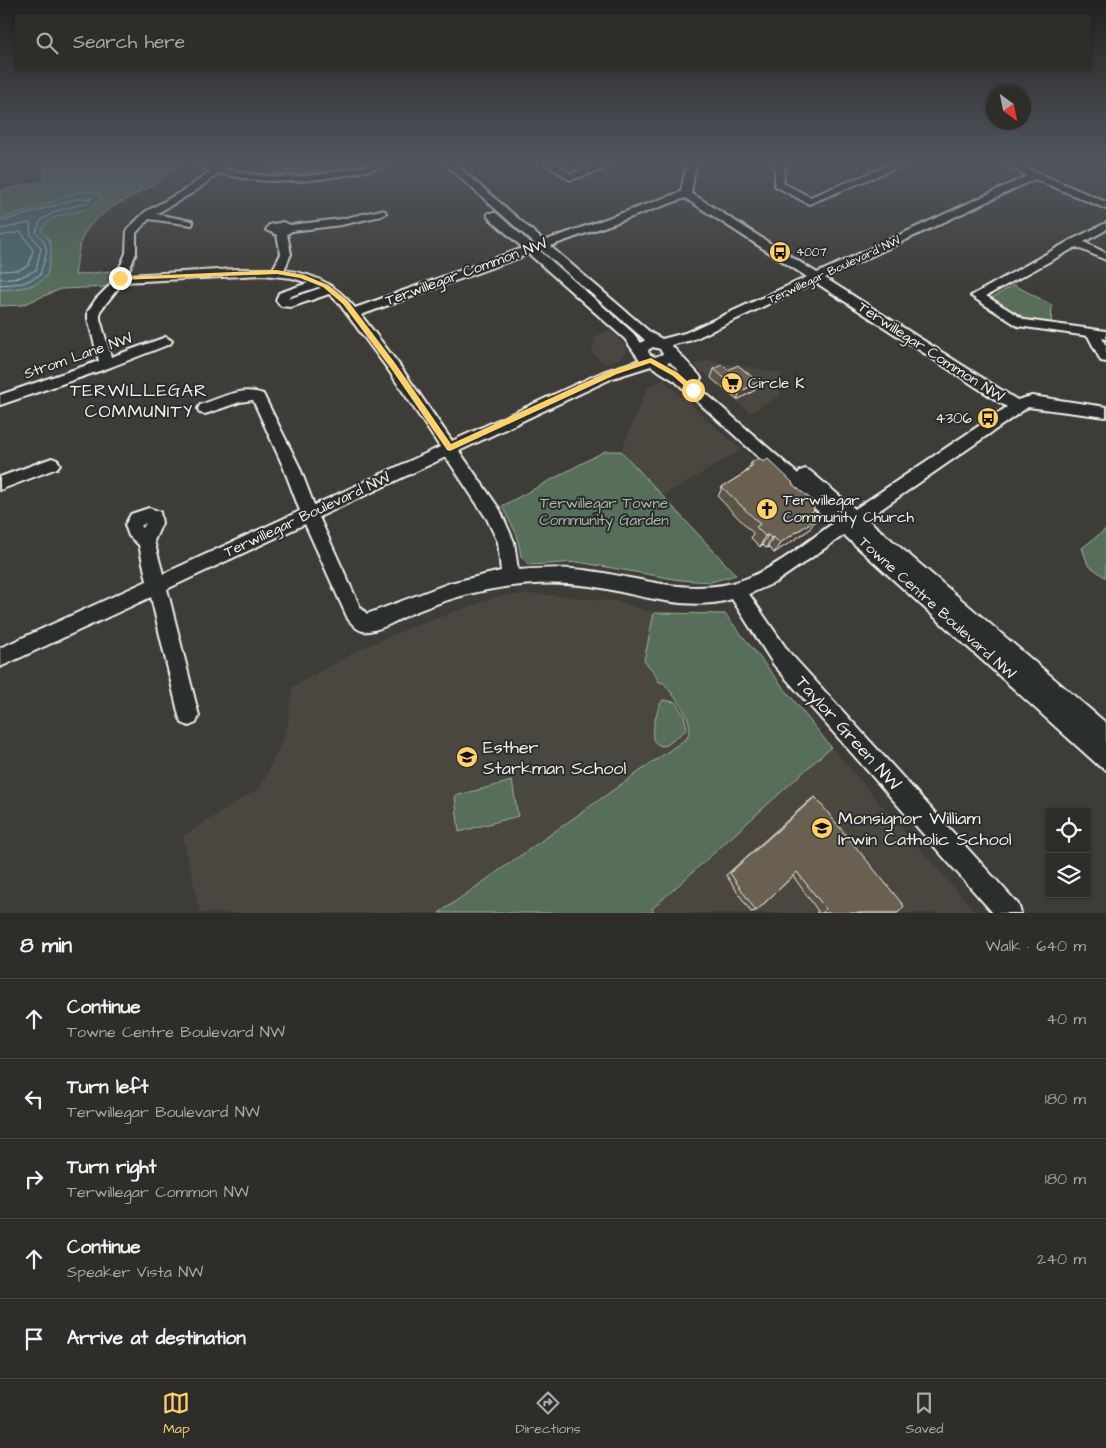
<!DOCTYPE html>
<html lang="en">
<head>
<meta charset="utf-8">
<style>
  body { margin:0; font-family:"Architects Daughter",sans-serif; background:#363532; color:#f1f3f6 }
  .controls { position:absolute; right:15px; bottom:15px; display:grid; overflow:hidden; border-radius:0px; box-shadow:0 1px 4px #0004 }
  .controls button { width:45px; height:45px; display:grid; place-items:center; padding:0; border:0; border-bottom:1px solid #494947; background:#2e2d2a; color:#f1f3f6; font:25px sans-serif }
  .compass { position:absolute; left:986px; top:85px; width:45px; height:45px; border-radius:50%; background:#2e2d2a; box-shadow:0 1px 4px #0004; rotate:147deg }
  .stop { position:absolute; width:15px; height:15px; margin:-11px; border:4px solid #ffd166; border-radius:50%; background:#fff }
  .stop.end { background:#ffd166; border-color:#fff; box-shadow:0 1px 5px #0008 }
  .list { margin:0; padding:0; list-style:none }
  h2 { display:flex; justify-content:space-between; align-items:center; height:65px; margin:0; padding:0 20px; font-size:21px }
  h2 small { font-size:16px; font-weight:400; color:#a7a8a8 }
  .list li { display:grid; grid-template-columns:32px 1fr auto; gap:15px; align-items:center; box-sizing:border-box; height:80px; padding:0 20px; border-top:1px solid #494947 }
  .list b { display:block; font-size:19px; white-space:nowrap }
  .list p { margin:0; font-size:16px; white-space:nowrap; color:#a7a8a8 }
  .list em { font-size:16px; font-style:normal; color:#a7a8a8 }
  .icon { flex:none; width:28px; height:28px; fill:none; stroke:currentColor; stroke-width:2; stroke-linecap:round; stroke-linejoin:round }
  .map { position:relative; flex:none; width:1106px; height:913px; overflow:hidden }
  .search { position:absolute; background:#2e2d2a; box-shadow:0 1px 4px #0004; left:15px; right:15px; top:15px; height:55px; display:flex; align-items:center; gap:12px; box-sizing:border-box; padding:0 18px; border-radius:0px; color:#a7a8a8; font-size:19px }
  .sheet { height:465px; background:#2e2d2a }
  nav { display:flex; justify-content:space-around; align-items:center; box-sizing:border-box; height:70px; border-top:1px solid #494947; background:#2e2d2a; font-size:14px; color:#a7a8a8 }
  nav a { display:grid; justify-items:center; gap:2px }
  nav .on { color:#ffd166 }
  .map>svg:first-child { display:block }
  .built { fill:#4a4740 }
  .green { fill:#566e5a; stroke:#a5b0a1 }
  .water { fill:#4e6a73; stroke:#90a0a2 }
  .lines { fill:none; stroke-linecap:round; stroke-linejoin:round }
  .shore { stroke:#b2bbb9; stroke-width:1 }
  .minor-casing { stroke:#f4f1e8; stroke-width:4 }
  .minor { fill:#2a2d2e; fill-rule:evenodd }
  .wall { fill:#5b5346; stroke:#f4f1e8 }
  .shaded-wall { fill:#4a4339; stroke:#f4f1e8 }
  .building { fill:#6a6051; stroke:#f4f1e8 }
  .route { fill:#ffd166 }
  .labels { text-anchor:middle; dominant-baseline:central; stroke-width:4; stroke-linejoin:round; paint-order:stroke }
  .far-poi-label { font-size:12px; fill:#f4f1e8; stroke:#2a2d2e; text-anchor:start }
  .far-street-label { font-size:12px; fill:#f4f1e8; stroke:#2a2d2e }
  .street-label { font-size:15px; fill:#f4f1e8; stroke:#2a2d2e }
  .poi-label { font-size:15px; fill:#f4f1e8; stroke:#2a2d2e; text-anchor:start }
  .park-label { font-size:15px; fill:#adb6a8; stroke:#2a2d2e }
  .quarter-label { font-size:18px; letter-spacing:1px; fill:#f4f1e8; stroke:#2a2d2e }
  .near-street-label { font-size:18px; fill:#f4f1e8; stroke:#2a2d2e }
  .near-poi-label { font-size:18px; fill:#f4f1e8; stroke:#2a2d2e; text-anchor:start }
</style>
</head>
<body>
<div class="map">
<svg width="1106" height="913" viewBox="0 0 1106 913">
  <rect width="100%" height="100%" fill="#3d3c38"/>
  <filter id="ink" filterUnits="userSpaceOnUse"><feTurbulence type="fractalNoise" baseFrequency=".02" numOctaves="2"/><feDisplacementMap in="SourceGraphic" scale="10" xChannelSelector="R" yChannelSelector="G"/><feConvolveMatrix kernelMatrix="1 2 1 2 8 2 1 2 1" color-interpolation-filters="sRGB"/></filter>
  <g filter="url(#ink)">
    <!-- built -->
    <g class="built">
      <path d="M610,330l17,17 -2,6 -5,5 -15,7 -13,-12 4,-17z"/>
      <path d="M706,360l75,13 -1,22 -30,18 -56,-48z"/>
      <path d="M663,380l78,70 -78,46 -42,-45 26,-63z"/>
      <path d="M536,594l79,7 39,12 -10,48 15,16 28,38 3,16 -3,7 -248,175h-239l-17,-77 78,-49 26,-58 5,-42 69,-38 43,-19 95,-34z"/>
      <path d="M831,747l145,166h-322l-2,-4z"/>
    </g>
    <!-- green -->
    <g class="green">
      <path d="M43,163l137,1c-7,6 -14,12 -21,17 -25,17 -58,26 -75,53 -7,13 -6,27 -9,41l44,-5 -11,17 -47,2 -39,16 -22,1v-115l45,-11z"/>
      <path d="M266,163h109c-32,9 -67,18 -100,13z"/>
      <path d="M1014,285l38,20 -1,19 -29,-5 -34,-19z"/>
      <path d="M605,451h16l115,124 -25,7 -31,-2 -102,-18 -49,3 -8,-9 -4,-21 -15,-29z"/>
      <path d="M1106,529v49l-18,-13 -6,-17z"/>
      <path d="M654,613l71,1 106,133 -179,162 2,4h-215l248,-175c10,-20 -13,-40 -23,-55l-5,-1 -6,-11 -9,-10z"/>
      <path d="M663,700l12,2 9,13 3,14 -20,16 -5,1c-4,-1 -7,-3 -9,-7 -2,-7 5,-35 10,-39z"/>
      <path d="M512,781l6,35 -59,16 -4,-36z"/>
    </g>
    <!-- water -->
    <path class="water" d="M88,191l11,2 2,6c-3,2 -6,6 -10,8 -17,9 -41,4 -50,24 10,9 12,14 9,28 -1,4 -1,11 -3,15 -5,14 -35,15 -47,16v-23l2,-2 -2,-3v-44l27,-7 48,-18z"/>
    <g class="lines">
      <!-- shore -->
      <g class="shore">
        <path d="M0,222l76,-23 16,-1 -3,4 -32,9 -16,9 -5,12c17,17 9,22 4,43l-17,8 -23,2"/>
        <path d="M0,229l30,-6 1,12 10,13 -5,22 -15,7 -21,2"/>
        <path d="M0,236l21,-4 12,18 -4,15 -10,5 -19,1"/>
      </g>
      <!-- minor casing -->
      <g class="minor-casing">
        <g id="minor">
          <path d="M193,163h14l9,3 4,-3h10l-6,6c37,9 73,10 111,3 18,-3 35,-9 53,-9 -8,6 -22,8 -33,10 -47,10 -89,12 -136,0l-25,19 -38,22 36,7 1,2 -1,2 -43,-6 -13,14v20l-9,22 109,-6h37l8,-15 -4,-19 -11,-5 3,-5 14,-3 7,3 51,-6 40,-9 4,1 1,2 -5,3 -40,9 -49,6 -5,3 4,20 -7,16c29,4 52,14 71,38l168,-60 -35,-31v-4h8l37,32 2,-1 -91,-81h10l90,78 137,-49 6,-29h9l-5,30 126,80 210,-97 -25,-13h13l91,39v7l-71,-30 -210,99 192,122 15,-4 74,11v10l-78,-10 -161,112 239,204v47l-7,-4 -255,-231 -68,47 -27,12 39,57 230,253 3,9h-28l-219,-248 -42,-66c-46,14 -96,-6 -142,-13 -30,-4 -62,-3 -91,2 -29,4 -57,13 -84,24 -15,6 -30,17 -46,19 -10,2 -15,-5 -21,-12l-43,-95 -138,65 32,127 -3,7 -7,3 -7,-3 -3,-7 -28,-119 -151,70v-19l147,-67 -8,-36 -10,-9 -4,-11 6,-11 18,-6 11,4 2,11 -8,18 9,33 137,-63 -17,-45 -30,-66 -13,2 -35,12 -5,-1 -2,-4 2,-4c21,-7 41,-19 63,-11l36,72 15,39 126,-58 -53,-79 -49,-66 -9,-8 -38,13 -10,-1 -5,-6 3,-7 29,-10 -16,-5 -28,-3 -141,7 -23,29v8l11,38 55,-20 6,4 -2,3 -59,23 -111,38v-10l99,-34 -11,-42v-8l8,-12 13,-13 12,-21 5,-12 1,-23 18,-18 43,-24 22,-17zM685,198l122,79 -122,56 -23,6 -11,-6 -101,-87zM539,250h2l104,90 -4,3 -8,-10zM529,254l96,85 15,21 -37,12 -151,69 -55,-79 -36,-47zM815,282l192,125 -152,102 -45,-38 -5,-2 -5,2 -2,3 -104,-91 5,-2 2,-3 -2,-3 -28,-30 21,-5zM318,287l3,1 -33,11 3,-3zM653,347l7,2 3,5 -8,3 -6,-3 -1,-4zM670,362l10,10 -13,-9zM651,366l24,15 157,143c-27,19 -55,43 -87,55 -50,19 -104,-1 -154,-8 -24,-4 -48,-3 -73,-1l-4,-28 -14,-32 -41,-59 154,-73zM446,457l41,62 11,23 3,29 -51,12 -83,31 -7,-7 -41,-90zM146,523l-3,5 -2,-2z"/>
          <path d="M545,163h11l15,11 28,-11h9l-4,6 -34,11z"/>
          <path d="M775,163h10l-2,20 27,14 85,-34h13l-99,41 -34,-18z"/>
          <path d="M1106,223v7l-22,12 22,11v7l-30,-13 -90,49 39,24 81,11v8l-4,-1 4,8v16l-5,-1 -13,-25 -70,-10 -47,-30 100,-56z"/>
          <path d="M52,458l5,2 3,4 -3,4 -57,22v-13z"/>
        </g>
      </g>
      <!-- minor -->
      <use href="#minor" class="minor"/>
    </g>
    <!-- wall -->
    <g class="wall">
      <path d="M714,369l41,21 -18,10 -26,-22z"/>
      <path d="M751,463l41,22 19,30 -2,15 -35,23 -6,-6 -2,1 -4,-3 -2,2 -9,-9 2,-5 -35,-36 4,-10 24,-15 1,-3 2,-1z"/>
      <path d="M815,797l83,116h-82l2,-2 -25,-35 -37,35 -5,1 -25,-37 83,-74z"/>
    </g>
    <!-- shaded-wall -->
    <g class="shaded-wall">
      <path d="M758,382l-3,8 -18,10 3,-8z"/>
      <path d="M816,519l-7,11 -35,23 6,-10z"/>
      <path d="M768,535l-6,10 -2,2 5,-11z"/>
      <path d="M773,537l-5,10 -2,1 5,-10z"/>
    </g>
    <!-- building -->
    <g class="building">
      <path d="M722,365l6,5 10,-5 20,17 -18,10 -26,-23z"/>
      <path d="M759,458l5,4 4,-3 25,24 -1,1 21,17 1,9 -4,4 6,5 -36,24 -7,-6 -2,1 -3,-3 -3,1 -9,-9 4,-3 -38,-37 26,-16 -1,-2 6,-4 -2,-2z"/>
      <path d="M815,797l89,109 -6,7h-76l4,-4 -29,-37 -41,39 -26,-38z"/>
    </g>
  </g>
  <!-- sky -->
  <linearGradient id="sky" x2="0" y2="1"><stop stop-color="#22211f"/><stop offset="0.56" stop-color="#51565e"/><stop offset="1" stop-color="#51565e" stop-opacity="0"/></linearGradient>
  <rect width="1106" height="291" fill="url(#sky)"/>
  <!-- route -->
  <path class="route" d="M277,270l27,5 24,10 20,16 47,62 56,81 161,-74 39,-12 27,15 19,17 -7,1 -17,-15 -23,-13 -33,11 -167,77 -3,-1 -57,-83 -47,-63 -20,-17 -23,-9 -23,-4 -157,6 -3,-2 3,-1z"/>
  <!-- icons -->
  <defs>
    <g id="bus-disc" transform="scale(1.125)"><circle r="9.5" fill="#ffd166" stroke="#2a2d2e"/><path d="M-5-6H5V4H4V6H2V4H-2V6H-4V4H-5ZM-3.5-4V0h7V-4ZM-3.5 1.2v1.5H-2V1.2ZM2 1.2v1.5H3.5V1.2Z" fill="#111"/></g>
    <g id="supermarket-disc" transform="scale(1.125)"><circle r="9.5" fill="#ffd166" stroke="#2a2d2e"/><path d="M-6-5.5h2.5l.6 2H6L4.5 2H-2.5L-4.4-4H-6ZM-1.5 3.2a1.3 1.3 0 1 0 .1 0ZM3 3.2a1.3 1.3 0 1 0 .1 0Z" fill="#111"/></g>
    <g id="church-disc" transform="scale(1.125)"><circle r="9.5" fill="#ffd166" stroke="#2a2d2e"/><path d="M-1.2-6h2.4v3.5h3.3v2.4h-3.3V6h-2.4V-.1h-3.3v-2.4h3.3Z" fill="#111"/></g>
    <g id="school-disc" transform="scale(1.125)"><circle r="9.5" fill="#ffd166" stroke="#2a2d2e"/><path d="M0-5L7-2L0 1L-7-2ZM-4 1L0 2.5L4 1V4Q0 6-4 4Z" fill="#111"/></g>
  </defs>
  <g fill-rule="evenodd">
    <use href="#bus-disc" x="780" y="252"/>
    <use href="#supermarket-disc" x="732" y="383"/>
    <use href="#bus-disc" x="988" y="418"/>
    <use href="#church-disc" x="767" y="509"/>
    <use href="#school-disc" x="467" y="757"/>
    <use href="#school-disc" x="822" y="828"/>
  </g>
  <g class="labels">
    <!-- far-poi labels -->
    <g class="far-poi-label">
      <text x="796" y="252">4007</text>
    </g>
    <!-- far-street labels -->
    <g class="far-street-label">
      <text transform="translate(834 270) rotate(-25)">Terwillegar Boulevard NW</text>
    </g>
    <!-- street labels -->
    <g class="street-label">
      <text transform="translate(466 272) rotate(-20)">Terwillegar Common NW</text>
      <text transform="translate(931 352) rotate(33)">Terwillegar Common NW</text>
      <text transform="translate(78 356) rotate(-19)">Strom Lane NW</text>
      <text transform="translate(307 515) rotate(-25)">Terwillegar Boulevard NW</text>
      <text transform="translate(937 608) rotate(42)">Towne Centre Boulevard NW</text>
    </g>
    <!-- poi labels -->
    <g class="poi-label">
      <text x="748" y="383">Circle K</text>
      <text x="972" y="418" text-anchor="end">4306</text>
      <text x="783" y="500">Terwillegar<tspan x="783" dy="17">Community Church</tspan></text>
    </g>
    <!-- park labels -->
    <g class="park-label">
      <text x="604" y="503">Terwillegar Towne<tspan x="604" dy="17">Community Garden</tspan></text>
    </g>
    <!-- quarter labels -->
    <g class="quarter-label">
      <text x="139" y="390">TERWILLEGAR<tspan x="139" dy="21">COMMUNITY</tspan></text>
    </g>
    <!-- near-street labels -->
    <g class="near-street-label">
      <text transform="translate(848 733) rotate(48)">Taylor Green NW</text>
    </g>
    <!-- near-poi labels -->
    <g class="near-poi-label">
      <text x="483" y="747">Esther<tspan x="483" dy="21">Starkman School</tspan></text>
      <text x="838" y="818">Monsignor William<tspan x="838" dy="21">Irwin Catholic School</tspan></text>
    </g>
  </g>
</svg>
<div class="controls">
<button><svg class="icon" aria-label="locate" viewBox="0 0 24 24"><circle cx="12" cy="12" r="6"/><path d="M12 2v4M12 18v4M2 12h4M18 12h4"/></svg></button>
<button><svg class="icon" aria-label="layers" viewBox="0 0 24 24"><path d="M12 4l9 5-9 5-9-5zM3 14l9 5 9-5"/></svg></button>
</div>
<svg class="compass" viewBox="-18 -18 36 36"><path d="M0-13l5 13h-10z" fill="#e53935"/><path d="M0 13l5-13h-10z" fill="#a7a8a8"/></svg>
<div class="stop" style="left:693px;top:390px"></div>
<div class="stop end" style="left:120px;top:278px"></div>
<div class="search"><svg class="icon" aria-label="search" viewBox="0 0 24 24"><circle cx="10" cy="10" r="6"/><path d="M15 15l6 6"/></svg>Search here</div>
</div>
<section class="sheet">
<h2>8 min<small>Walk · 640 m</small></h2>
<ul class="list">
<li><svg class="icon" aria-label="ahead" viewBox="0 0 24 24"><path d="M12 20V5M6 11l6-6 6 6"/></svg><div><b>Continue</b><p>Towne Centre Boulevard NW</p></div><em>40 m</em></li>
<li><svg class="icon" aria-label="left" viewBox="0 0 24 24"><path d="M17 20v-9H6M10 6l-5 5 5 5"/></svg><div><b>Turn left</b><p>Terwillegar Boulevard NW</p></div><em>180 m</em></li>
<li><svg class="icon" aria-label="right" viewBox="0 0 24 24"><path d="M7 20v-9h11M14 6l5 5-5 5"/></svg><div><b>Turn right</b><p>Terwillegar Common NW</p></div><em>180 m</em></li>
<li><svg class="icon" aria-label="ahead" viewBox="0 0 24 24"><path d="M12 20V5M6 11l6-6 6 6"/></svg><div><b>Continue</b><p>Speaker Vista NW</p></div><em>240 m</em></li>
<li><svg class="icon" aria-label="arrive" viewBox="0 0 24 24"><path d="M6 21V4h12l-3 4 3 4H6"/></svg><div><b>Arrive at destination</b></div></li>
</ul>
</section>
<nav>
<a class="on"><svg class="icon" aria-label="map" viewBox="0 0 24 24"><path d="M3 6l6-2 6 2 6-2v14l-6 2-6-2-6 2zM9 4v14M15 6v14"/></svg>Map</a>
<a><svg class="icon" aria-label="directions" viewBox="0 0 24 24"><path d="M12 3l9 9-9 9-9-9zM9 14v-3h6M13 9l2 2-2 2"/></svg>Directions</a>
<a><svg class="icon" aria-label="saved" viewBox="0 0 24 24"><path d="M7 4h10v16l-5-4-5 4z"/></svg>Saved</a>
</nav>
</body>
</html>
